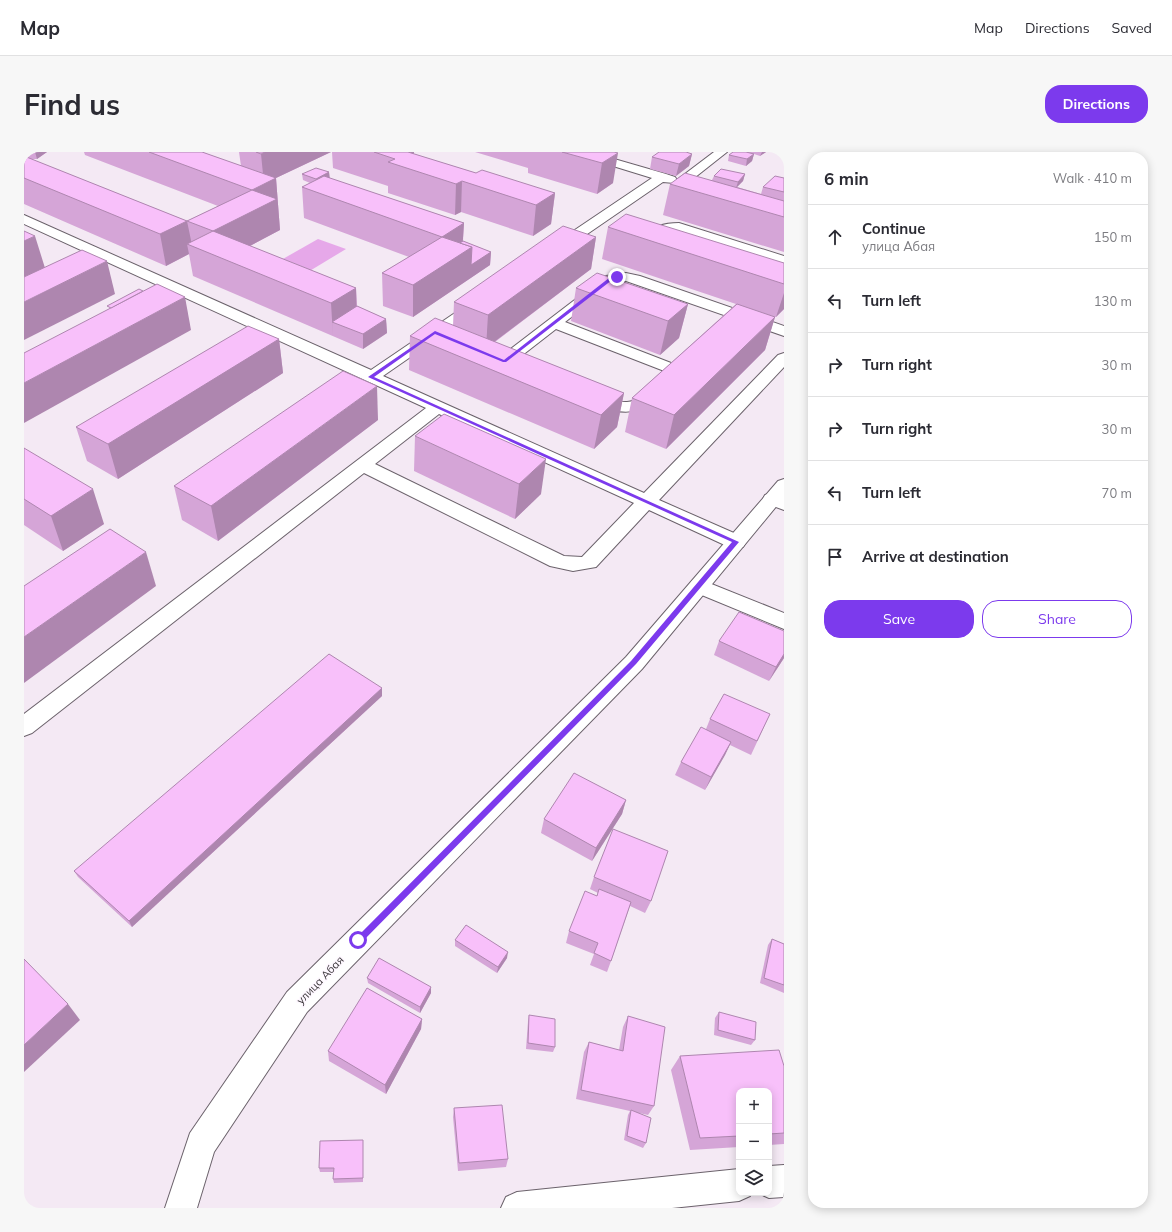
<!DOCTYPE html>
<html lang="en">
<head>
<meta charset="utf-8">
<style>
  body { margin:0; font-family:Mulish,sans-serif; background:#f7f7f7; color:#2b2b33 }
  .controls { position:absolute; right:12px; bottom:12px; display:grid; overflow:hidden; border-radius:8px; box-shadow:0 2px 10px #0003 }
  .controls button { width:36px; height:36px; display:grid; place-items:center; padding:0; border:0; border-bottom:1px solid #e1e1e2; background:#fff; color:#2b2b33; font:20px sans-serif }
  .stop { position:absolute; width:12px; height:12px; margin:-9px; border:3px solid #7c3aed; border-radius:50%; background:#fff }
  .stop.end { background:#7c3aed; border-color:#fff; box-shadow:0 1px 4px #0008 }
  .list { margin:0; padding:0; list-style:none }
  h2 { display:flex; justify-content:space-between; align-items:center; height:52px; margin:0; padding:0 16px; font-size:17px }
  h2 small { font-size:13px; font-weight:400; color:#7c7c81 }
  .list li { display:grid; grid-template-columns:26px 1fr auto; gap:12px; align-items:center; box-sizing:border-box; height:64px; padding:0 16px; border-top:1px solid #e1e1e2 }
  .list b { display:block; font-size:15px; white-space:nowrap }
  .list p { margin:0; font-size:13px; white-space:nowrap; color:#7c7c81 }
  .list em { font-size:13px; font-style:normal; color:#7c7c81 }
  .actions { display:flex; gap:8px; padding:12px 16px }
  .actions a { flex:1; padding:9px 0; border:1px solid #7c3aed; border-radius:16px; text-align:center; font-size:14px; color:#7c3aed }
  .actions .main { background:#7c3aed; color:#fff }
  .icon { flex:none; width:22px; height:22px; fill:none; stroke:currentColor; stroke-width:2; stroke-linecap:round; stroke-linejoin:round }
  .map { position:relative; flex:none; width:760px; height:1056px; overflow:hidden; border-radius:16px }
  header { display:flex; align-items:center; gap:24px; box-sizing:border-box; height:56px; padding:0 20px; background:#fff; border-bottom:1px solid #e1e1e2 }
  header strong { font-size:19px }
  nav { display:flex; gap:22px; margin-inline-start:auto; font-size:14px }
  .intro { display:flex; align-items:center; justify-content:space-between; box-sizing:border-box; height:96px; padding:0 24px }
  h1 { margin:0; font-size:28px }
  .button { padding:10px 18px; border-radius:16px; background:#7c3aed; color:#fff; font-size:14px; font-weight:700 }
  main { display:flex; gap:24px; padding:0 24px }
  aside { flex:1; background:#fff; border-radius:16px; box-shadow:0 2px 10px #0003 }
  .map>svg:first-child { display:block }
  .green { fill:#e6a8e9 }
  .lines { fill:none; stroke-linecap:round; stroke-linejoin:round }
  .minor-casing { stroke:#6b626b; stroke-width:2 }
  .tertiary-casing { stroke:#6b626b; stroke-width:2 }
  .minor { fill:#fff; fill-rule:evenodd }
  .tertiary { fill:#fff; fill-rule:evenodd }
  .wall { fill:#d5a5d7 }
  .shaded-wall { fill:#ae86af }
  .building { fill:#f8c0fa; stroke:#ae86af }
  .route { fill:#7c3aed }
  .labels { text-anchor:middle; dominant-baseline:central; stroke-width:3; stroke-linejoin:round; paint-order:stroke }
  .street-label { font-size:11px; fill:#393539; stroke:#fef8ff }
</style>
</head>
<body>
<header>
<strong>Map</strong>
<nav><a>Map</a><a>Directions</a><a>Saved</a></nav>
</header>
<div class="intro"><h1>Find us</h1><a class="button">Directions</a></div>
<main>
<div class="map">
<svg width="760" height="1056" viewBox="0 0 760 1056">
  <rect width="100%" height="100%" fill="#f4e9f4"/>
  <!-- green -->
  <path class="green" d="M294,87l28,10 -43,26 -29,-11z"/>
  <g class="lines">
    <!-- minor casing -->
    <g class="minor-casing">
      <g id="minor">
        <path d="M548,0h18l76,22 9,3 2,3 37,-28h13l-43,34h-8l-2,-3 -11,-1 -102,70h-10l-2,-3 2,-3 101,-68 -78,-24z"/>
        <path d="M0,63l347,155 103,-70 5,-1 5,1 2,3 -2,3 -101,70 261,117 134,-138 6,-2v14l-125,133 84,37 3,5 -3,5 -7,1 -7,-1 -80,-37 -53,57 -23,4 -23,-5 -186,-93 -332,260 -8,3v-22l402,-306 -402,-184zM415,262l195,89 -52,54 -18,-1 -189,-92z"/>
        <path d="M655,71l105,33v8l-106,-33c-8,0 -15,1 -20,8l4,6 -2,3h-10l-6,-9c8,-13 20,-16 35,-16z"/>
        <path d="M602,121l14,3 144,50v10l-158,-55 -11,2 -50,39 119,46 2,3 -2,3 -6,2 -6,-2 -116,-45 -45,35 -6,2 -6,-2 -2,-3 2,-3 107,-82z"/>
        <path d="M631,236l6,2 2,3c-14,21 -40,22 -62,14 -6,-2 -13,-4 -16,-9l2,-3c14,-4 26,8 40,7 11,0 18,-11 28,-14z"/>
        <path d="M748,341l12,4v13l-19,-7 -2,-4 2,-4z"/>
        <path d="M675,427l85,34v16l-92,-38 -3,-5 3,-5z"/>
      </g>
    </g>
    <!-- tertiary casing -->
    <g class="tertiary-casing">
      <g id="tertiary">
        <path d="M760,327v18l-142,172 -335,343 -93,140 -17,56h-32l25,-75 97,-141 339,-335 152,-176z"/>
        <path d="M760,1013v32l-15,1 -11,-5h11v-27z"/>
        <path d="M715,1017v24h13l-2,3 -11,5 -67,7h-171l5,-11 11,-5z"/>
      </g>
    </g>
    <!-- minor -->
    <use href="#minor" class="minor"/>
    <!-- tertiary -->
    <use href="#tertiary" class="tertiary"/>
  </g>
  <!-- wall -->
  <g class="wall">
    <path d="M0,0h23l-10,7h-6l156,62 31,-15 -133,-51 -1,-3h118l39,14 -2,-14h92l-55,26 4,52 -30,16 106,42 1,18 29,13 1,14 -24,16 -170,-73 -4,-22 -23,12 -142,-62z"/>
    <path d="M308,0h82v2l62,19 79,20 -4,31 -18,12 -72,-24 -6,3 -67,-22v-7l-55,-18z"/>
    <path d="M451,0h139l-1,31 -16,11 -69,-21v-5z"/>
    <path d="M709,0h33l-6,4 -6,-2 -2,7 -6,5 -18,-5 1,-6z"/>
    <path d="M668,2l-3,12 -13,10 -26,-7 2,-12z"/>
    <path d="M305,20v6l135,45 -1,18 28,11 -1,13 -77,52 -30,-11 -1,-33 27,-16 -105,-39 -2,-31 8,-4 -7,-3 -1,-6z"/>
    <path d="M721,22l-2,7 -6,6 24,7 2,-7 21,-9v74l-121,-37 7,-31 42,-4 2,-4z"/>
    <path d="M584,75l176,36v46l-8,8h-1l-10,33 -99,99 -41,-17 7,-34 104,-94 -134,-45z"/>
    <path d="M572,85l-5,32 -96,73 129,51 -7,34 -23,22 -185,-79 1,-34 43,-10 1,-24z"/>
    <path d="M552,136l112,16 -9,34 -19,17 -89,-34z"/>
    <path d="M255,187l4,34 -165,106 -31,-18 -11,-34z"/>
    <path d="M354,268l-160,121 -36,-21 -8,-34z"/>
    <path d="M391,284l126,58 -26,25 -101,-48z"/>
    <path d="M0,296l80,76 -41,27 -39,-26z"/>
    <path d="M760,479v27l-15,23 -55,-26 5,-14z"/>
    <path d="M358,536v8l-250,231 -54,-50 -4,-6z"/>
    <path d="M746,562l-19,41 -21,-10 -5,10 -20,35 -30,-15 6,-13 25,-33 4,-10z"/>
    <path d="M602,648l-4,14 -30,47 -51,-28 3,-14z"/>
    <path d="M570,725l57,24 -6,12 -15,-7 -19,55 -4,11 -17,-7 4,-11 -28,-11 3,-12 28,-35 1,-3 -8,-4z"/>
    <path d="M748,787l12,5v49l-24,-10 8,-38z"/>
    <path d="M431,788l52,18 -10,15 -42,-27z"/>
    <path d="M343,826l64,9v6l-11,20 -52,-30z"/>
    <path d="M695,860l36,28 -4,5 -37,-10 1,-17z"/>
    <path d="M505,863l26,32 -2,5 -27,-3 2,-28z"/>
    <path d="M604,864l26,90 -6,9 -9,-2 7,30 -3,5 -19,-8 4,-25 2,-4 -54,-12 8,-47 5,-10 30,8 4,-23z"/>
    <path d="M398,867l-1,10 -35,65 -57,-33 -1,-10z"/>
    <path d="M656,904l104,10v78l-15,1v-54h-30v56l-49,3 -19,-80z"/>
    <path d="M430,956l54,51 -2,8 -48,4 -5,-54z"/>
    <path d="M339,988v42l-29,1 -1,-4 1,-7h-14l-1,-4z"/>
  </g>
  <!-- shaded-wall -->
  <g class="shaded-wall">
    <path d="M11,0h12l-10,7z"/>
    <path d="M241,0h66l-55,26 4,52 -55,29 -12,-28 39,-41 12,-6 -3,-30z"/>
    <path d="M384,0h6v19z"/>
    <path d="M738,0h4l-6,4z"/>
    <path d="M594,1l-5,30 -16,11 5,-31z"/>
    <path d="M668,2l-3,12 -13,10 3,-12z"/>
    <path d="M730,2l-2,7 -6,5 1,-7z"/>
    <path d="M305,20l1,7 -14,6v-6z"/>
    <path d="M721,22l-2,7 -7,7 2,-6z"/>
    <path d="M438,29l-1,31 -6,3 1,-31z"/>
    <path d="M531,41l-4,31 -18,12 3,-31z"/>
    <path d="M163,69l5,24 -5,-1 2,10 -23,12 -6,-32z"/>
    <path d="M440,71l-2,30 10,-6 19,5 -1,13 -77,52v-32l29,-48z"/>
    <path d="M11,84l10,32 -21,9v-36z"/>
    <path d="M572,85l-5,32 -105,79 2,-33z"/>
    <path d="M83,109l8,33 -91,46v-38z"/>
    <path d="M332,136l1,33 -25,1 1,14 -2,-33z"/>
    <path d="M760,141v16l-8,8z"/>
    <path d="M161,145l6,33 -167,93v-40z"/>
    <path d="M664,152l-9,34 -19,17 8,-34z"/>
    <path d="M751,165l-10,33 -99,99 8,-34z"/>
    <path d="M362,167l1,14 -24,16v-15z"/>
    <path d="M255,187l4,34 -165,106 -10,-35z"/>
    <path d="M353,234l1,34 -160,121 -7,-35z"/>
    <path d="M600,241l-7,34 -23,22 7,-34z"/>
    <path d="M522,307l-5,35 -26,25 4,-35z"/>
    <path d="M69,337l11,35 -41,27 -12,-35z"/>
    <path d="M122,400l10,34 -132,97v-46z"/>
    <path d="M760,502v4l-15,23 7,-14z"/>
    <path d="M358,536v8l-250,231 -3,-6z"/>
    <path d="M707,590l-6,13 -20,35 6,-13z"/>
    <path d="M602,648l-4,14 -30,47 4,-13z"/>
    <path d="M484,800l-1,6 -10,15 1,-6z"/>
    <path d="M407,835v6l-11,20v-6z"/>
    <path d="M44,852l12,16 -56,52v-27z"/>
    <path d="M398,867l-1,10 -35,65 -1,-9z"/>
  </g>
  <!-- building -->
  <g class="building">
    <path d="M125,0h53l74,26 -24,12z"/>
    <path d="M232,0h9l-4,2z"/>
    <path d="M350,0h34l68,21 6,-3 73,23 -19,12 -74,-24 -6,3 -68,-22 7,-3z"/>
    <path d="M538,0h52l4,1 -16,10z"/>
    <path d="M635,0h27l6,2 -13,10 -27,-7z"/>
    <path d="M709,0h13l8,2 -7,5 -18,-4z"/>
    <path d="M0,4l163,65 -27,13 -136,-56z"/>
    <path d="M292,16l13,4 -13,7 -14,-5z"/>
    <path d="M697,17l24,5 -7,8 -24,-6z"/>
    <path d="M661,21l99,28v16l-114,-33z"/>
    <path d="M300,24l140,47 -22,14 -140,-50z"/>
    <path d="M751,24l9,2v14l-21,-5z"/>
    <path d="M228,38l25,9 -64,32 143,57 -25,15 -144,-59 26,-13 -26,-10z"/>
    <path d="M602,62l158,49v21l-176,-57z"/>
    <path d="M539,74l33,11 -108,78 -34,-13z"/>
    <path d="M0,79l11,5 -11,5z"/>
    <path d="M418,85l30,10 -59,38 -31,-12z"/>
    <path d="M439,89l28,11 -20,13 1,-18 -12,-4z"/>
    <path d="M58,98l25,11 -83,41v-25z"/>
    <path d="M573,121l91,31 -20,17 -92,-33z"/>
    <path d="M133,132l28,13 -161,86v-30z"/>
    <path d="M115,137l4,2 -32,17 -4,-2z"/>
    <path d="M713,152l38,13 -101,98 -42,-17z"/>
    <path d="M333,154l29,13 -23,15 -31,-12z"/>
    <path d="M411,166l189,75 -23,22 -191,-79z"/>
    <path d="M224,174l31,13 -171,105 -32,-17z"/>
    <path d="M319,219l34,15 -166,120 -37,-20z"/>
    <path d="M420,262l102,45 -27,25 -104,-48z"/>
    <path d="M0,296l69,41 -42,27 -27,-17z"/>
    <path d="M86,377l36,23 -122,85v-51z"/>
    <path d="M715,460l45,19v23l-8,13 -57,-26z"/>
    <path d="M305,502l53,34 -253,233 -55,-50z"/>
    <path d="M700,542l46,20 -13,27 -47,-22z"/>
    <path d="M677,575l30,15 -20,35 -30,-15z"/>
    <path d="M550,621l52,27 -30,48 -52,-29z"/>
    <path d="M589,677l55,22 -17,50 -57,-24z"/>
    <path d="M575,737l32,13 -20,59 -17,-8 4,-10 -29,-12 16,-40 12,5z"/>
    <path d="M442,773l42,27 -10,15 -43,-27z"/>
    <path d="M748,787l12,5v41l-20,-7z"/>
    <path d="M355,806l52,29 -11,20 -53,-29z"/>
    <path d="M0,807l44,45 -44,41z"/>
    <path d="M343,836l55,31 -37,66 -57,-34z"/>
    <path d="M695,860l37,10 -1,18 -37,-10z"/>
    <path d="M505,863l26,4v28l-27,-4z"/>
    <path d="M604,864l37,11 -11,79 -73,-16 8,-48 34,9z"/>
    <path d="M755,898l5,16v67l-15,1v-43h-30v45l-39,2 -20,-82z"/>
    <path d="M478,953l6,54 -49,4 -5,-55z"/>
    <path d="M607,958l20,8 -5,25 -19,-7z"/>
    <path d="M339,988v38l-30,1 1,-11h-15l1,-27z"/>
  </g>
  <!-- route -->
  <path class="route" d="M593,124l2,2 -7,2 -106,82h-3l-68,-28 -61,43 365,165 -103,122 -275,279 -3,1 -2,-1v-5l275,-277 101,-119 -364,-165 67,-46 69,29 105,-82z"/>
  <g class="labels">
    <!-- street labels -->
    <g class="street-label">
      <text transform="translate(296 828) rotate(-46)">улица Абая</text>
    </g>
  </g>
</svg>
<div class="controls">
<button>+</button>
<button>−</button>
<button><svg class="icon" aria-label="layers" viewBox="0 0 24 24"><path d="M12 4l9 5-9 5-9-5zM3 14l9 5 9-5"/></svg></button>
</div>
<div class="stop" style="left:334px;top:788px"></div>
<div class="stop end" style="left:593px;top:125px"></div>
</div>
<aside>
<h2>6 min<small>Walk · 410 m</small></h2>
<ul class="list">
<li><svg class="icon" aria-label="ahead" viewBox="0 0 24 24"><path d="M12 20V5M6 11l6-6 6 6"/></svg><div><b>Continue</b><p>улица Абая</p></div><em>150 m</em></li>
<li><svg class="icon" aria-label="left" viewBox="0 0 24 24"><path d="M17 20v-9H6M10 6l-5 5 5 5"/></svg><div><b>Turn left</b></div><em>130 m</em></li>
<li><svg class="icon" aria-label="right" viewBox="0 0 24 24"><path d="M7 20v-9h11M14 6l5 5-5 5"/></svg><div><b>Turn right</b></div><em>30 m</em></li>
<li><svg class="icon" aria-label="right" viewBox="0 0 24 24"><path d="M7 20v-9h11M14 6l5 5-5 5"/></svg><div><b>Turn right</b></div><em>30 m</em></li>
<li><svg class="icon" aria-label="left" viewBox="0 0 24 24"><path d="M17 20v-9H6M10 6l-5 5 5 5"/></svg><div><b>Turn left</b></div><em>70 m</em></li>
<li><svg class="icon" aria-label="arrive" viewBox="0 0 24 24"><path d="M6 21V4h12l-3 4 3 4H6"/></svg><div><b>Arrive at destination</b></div></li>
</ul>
<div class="actions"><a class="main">Save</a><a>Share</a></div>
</aside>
</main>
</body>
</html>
